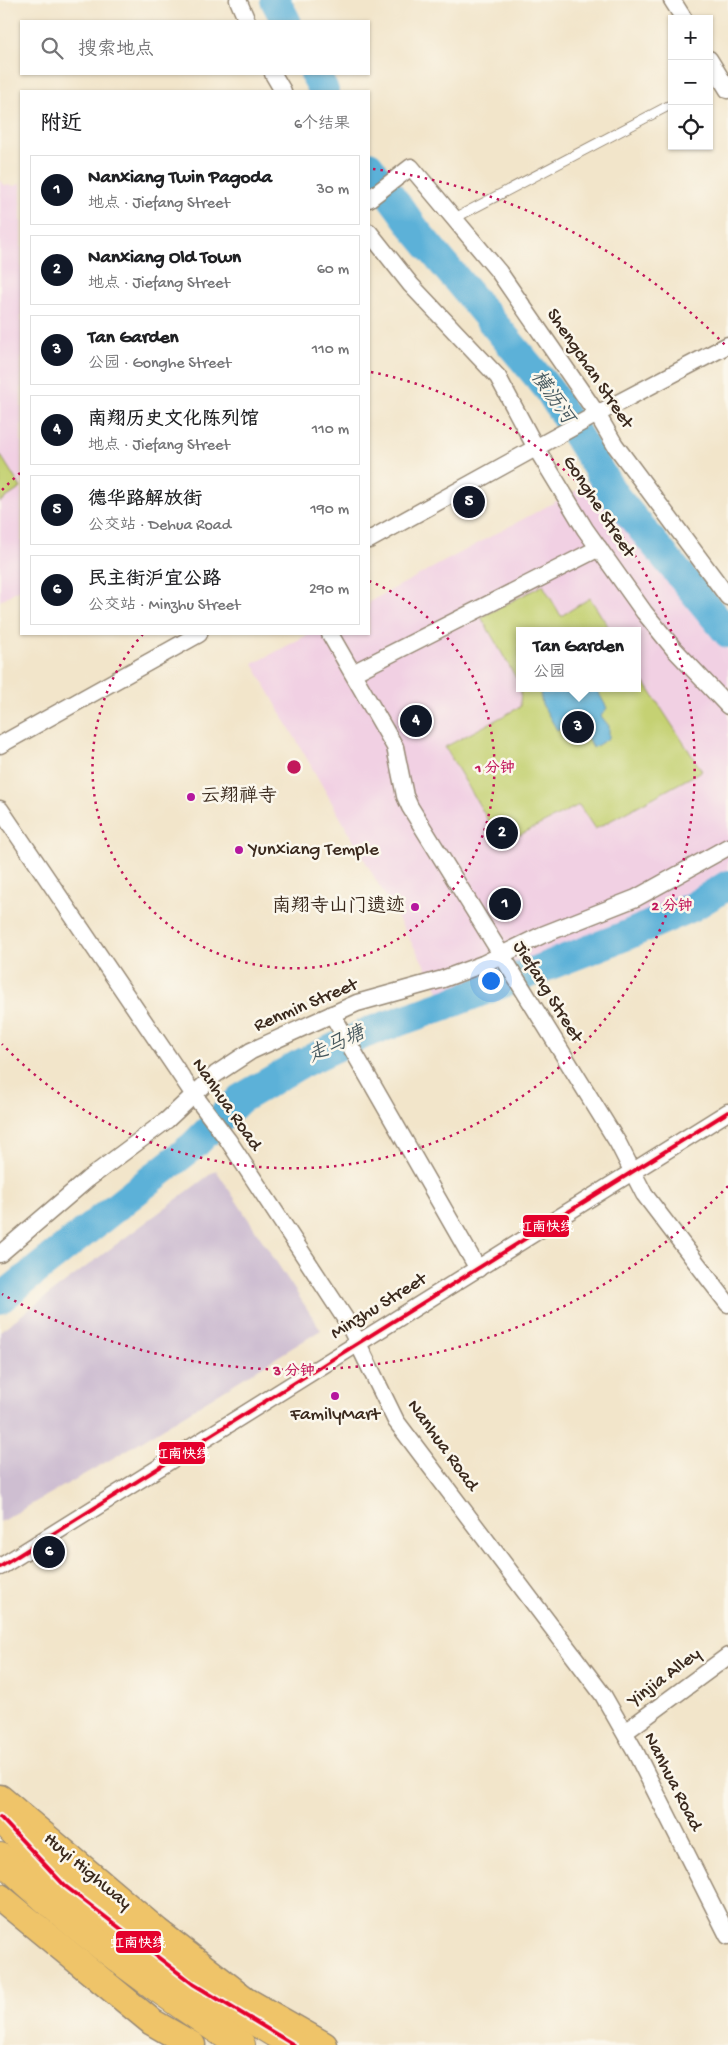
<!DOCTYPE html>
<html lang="zh">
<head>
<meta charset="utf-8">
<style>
  body { margin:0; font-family:"Gochi Hand","LXGW WenKai TC",sans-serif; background:#f2f2f2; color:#202124 }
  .controls { position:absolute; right:15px; top:15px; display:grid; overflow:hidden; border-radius:0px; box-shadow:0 1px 4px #0004 }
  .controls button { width:45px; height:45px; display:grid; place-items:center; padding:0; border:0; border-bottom:1px solid #e0e0e0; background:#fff; color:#202124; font:25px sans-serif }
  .you { position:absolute; left:490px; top:980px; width:18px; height:18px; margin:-12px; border:4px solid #fff; border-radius:50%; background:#1a73e8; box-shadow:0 0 0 8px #1a73e833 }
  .badge { display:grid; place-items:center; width:32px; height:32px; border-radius:50%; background:#111827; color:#fff; font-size:16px; font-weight:700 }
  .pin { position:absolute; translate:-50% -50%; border:2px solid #fff; box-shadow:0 1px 5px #0006 }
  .popup { position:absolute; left:516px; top:627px; width:125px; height:65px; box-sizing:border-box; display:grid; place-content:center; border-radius:0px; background:#fff; filter:drop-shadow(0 1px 4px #0005); font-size:16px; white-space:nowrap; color:#757577 }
  .popup b { font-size:19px; color:#202124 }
  .popup::after { content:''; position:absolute; left:50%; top:100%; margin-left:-10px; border:10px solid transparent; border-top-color:#fff }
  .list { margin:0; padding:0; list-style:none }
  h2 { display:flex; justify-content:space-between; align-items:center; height:65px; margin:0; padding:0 20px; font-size:21px }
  h2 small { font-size:16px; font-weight:400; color:#757577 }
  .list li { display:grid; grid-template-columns:32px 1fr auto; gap:15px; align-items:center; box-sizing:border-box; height:70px; margin:0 10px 10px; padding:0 10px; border:1px solid #e0e0e0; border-radius:0px }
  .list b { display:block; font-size:19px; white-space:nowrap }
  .list p { margin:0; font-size:16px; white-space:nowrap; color:#757577 }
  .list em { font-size:16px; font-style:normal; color:#757577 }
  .icon { flex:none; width:28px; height:28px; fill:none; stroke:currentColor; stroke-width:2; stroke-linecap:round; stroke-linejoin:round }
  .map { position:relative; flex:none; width:728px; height:2045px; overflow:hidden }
  .search { position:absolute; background:#fff; box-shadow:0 1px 4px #0004; left:20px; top:20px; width:350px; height:55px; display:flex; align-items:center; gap:12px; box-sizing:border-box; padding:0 18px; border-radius:0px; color:#757577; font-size:19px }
  .panel { position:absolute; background:#fff; box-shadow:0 1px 4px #0004; left:20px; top:90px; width:350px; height:545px; border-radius:0px }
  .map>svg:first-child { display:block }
  .built { fill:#f1d0e3; fill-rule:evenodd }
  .industrial { fill:#cebed1 }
  .green { fill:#c5d173; stroke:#807e48 }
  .water { fill:#5cb1d8; stroke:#4c6e7b }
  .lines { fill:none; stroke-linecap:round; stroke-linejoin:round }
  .river { stroke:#5cb1d8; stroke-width:30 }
  .lane-casing { stroke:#968874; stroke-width:11 }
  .street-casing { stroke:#968874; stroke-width:19 }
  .primary-casing { stroke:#968874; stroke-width:29 }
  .highway-casing { stroke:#968874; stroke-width:30 }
  .lane { stroke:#fff; stroke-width:9 }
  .street { stroke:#fff; stroke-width:16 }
  .primary { stroke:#efc469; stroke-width:26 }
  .highway { stroke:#efc469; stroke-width:28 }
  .bus-1-casing { stroke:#fbf7ec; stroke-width:8 }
  .bus-1 { stroke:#e4002b; stroke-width:4 }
  .ring { fill:none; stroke:#c2185b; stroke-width:2.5; stroke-dasharray:2.5 5 }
  .poi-dot { fill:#b5179e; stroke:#fbf7ec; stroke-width:2 }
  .labels { text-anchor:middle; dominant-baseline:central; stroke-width:5; stroke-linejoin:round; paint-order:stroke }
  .street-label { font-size:19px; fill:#3b2a1e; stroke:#fbf7ec }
  .poi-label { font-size:19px; fill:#3b2a1e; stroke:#fbf7ec; text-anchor:start }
  .water-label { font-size:20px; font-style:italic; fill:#47595f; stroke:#fbf7ec }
  .centre { fill:#c2185b; stroke:#fbf7ec; stroke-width:2.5 }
  .ring-label { font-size:15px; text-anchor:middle; font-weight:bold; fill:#c2185b; stroke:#fbf7ec; stroke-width:5; stroke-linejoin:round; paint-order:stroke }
  .line-badge { stroke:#fbf7ec; stroke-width:2 }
  .badge-label { font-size:14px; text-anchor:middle; font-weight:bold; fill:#fff }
</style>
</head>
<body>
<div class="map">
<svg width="728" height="2045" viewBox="0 0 728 2045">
  <rect width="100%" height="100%" fill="#fbf7ec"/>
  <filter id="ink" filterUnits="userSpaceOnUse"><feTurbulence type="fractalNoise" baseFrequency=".02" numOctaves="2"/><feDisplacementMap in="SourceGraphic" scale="10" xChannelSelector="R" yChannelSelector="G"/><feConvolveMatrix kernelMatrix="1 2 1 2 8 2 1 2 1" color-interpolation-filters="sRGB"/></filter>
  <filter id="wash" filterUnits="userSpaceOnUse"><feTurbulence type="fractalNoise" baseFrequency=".0096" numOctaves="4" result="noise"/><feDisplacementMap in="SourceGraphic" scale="20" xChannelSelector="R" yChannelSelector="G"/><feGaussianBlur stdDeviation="1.12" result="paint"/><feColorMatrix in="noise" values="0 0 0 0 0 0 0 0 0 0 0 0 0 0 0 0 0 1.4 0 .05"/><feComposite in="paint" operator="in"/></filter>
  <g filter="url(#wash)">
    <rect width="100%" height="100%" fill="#f2e5ca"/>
    <!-- built -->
    <g class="built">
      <path d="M0,180l3,5 12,1 6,-3v405l-21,13z"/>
      <path d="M592,482l136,168v237l-180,71 -106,38 -189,-332 56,-30h60v-32zM519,631h118v57h-118z"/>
    </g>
    <!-- industrial -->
    <path class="industrial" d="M216,1170l105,160 -199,123 -122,69v-191z"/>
    <!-- green -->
    <g class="green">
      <path d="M0,454l21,34 -21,14z"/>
      <path d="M543,585l18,31 29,-18 21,33h-92v52l-38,-66z"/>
      <path d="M637,671l65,100 -107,58 -16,-24 -77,39 -57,-97 75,-40 1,-19h116z"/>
    </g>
    <!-- water -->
    <path class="water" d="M548,688h48l11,20 -6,8 8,10v12l-16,10 -8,-14 -16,-8 -12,4 -15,-26 -2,-11z"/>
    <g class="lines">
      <!-- river -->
      <g class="river">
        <path d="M275,0l11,21"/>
        <path d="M315,74l9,17"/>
        <path d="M369,166l48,66 132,158 65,105 114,138"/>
        <path d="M0,1299l193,-153 47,-47 58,-34 68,-32 88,-31 171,-66 67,-29 36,-22"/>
      </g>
    </g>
  </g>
  <g filter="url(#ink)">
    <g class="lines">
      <!-- lane casing -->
      <g class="lane-casing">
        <path id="lane" d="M455,218l217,-114"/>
      </g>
      <!-- street casing -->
      <g class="street-casing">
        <g id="street">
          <path d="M238,0l9,21"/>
          <path d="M672,0l12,19"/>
          <path d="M709,59l19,31"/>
          <path d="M273,74l10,17"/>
          <path d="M369,199l42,-32 88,105 98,142 18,31 113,152"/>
          <path d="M369,232l42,53 87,92 38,71 49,81 59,83 30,37 54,57"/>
          <path d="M369,540l228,-126 131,-69"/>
          <path d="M330,634l65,113 10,49 5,11 208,336 26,51 84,110"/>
          <path d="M353,673l246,-125"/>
          <path d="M0,745l199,-111"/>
          <path d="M0,809l194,286 34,45 120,183 48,98 207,274 33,58 92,183"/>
          <path d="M332,1014l146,255"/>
          <path d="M0,1254l88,-75 79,-59 49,-46 35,-23 106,-48 86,-24 40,-15 59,-29 94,-37 92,-51"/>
          <path d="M0,1567l728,-455"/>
          <path d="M625,1732l103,-76"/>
        </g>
      </g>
      <!-- primary casing -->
      <g class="primary-casing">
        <g id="primary">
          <path d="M0,1798l157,133 90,70 77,44"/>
          <path d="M0,1897l152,125 40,23"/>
        </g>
      </g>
      <!-- highway casing -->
      <g class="highway-casing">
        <g id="highway">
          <path d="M0,1817l65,69 128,98 101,61"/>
          <path d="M0,1857c73,71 156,133 241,188"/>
        </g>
      </g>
      <!-- lane -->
      <use href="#lane" class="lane"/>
      <!-- street -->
      <use href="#street" class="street"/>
      <!-- primary -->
      <use href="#primary" class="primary"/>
      <!-- highway -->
      <use href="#highway" class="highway"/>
      <!-- bus-1 casing -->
      <g class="bus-1-casing">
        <g id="bus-1">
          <path d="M0,1567l728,-455"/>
          <path d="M0,1817l65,69 128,98 101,61"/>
        </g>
      </g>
      <!-- bus-1 -->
      <use href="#bus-1" class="bus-1"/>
    </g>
  </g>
  <!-- distance rings -->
  <g class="ring">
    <path d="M369 581A201 201 0 1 1 143 634"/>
    <path d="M2 490A402 402 0 0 1 20 473M371 372A402 402 0 1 1 2 1044"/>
    <path d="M728 1186A603 603 0 0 1 2 1294M373 169A603 603 0 0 1 728 348"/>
  </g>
  <!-- markers -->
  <g class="poi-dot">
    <circle cx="191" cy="797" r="5"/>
    <circle cx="239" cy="850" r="5"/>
    <circle cx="415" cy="907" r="5"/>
    <circle cx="335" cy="1396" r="5"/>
  </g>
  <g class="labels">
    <!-- street labels -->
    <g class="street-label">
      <text transform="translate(589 369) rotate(56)">Shengchan Street</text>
      <text transform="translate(598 507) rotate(57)">Gonghe Street</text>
      <text transform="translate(547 992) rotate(58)">Jiefang Street</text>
      <text transform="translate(306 1006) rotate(-23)">Renmin Street</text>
      <text transform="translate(226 1105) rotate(55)">Nanhua Road</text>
      <text transform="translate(379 1307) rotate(-32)">Minzhu Street</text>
      <text transform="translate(442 1446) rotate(54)">Nanhua Road</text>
      <text transform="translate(665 1678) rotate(-37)">Yinjia Alley</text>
      <text transform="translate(672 1782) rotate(63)">Nanhua Road</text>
      <text transform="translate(87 1872) rotate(40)">Huyi Highway</text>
    </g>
    <!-- poi labels -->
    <g class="poi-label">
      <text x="201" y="797">云翔禅寺</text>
      <text x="249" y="850">Yunxiang Temple</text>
      <text x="405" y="907" text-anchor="end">南翔寺山门遗迹</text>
      <text x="335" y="1415" text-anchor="middle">FamilyMart</text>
    </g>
    <!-- water labels -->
    <g class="water-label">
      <text transform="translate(551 398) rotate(55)">横沥河</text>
      <text transform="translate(337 1046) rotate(-25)">走马塘</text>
    </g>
  </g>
  <circle cx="294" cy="767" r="8" class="centre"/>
  <g class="ring-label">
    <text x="495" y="772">1 分钟</text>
    <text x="672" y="910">2 分钟</text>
    <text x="294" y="1375">3 分钟</text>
  </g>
  <g class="line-badge">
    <rect x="522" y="1214" width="48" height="24" rx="5" fill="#e4002b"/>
    <rect x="158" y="1441" width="48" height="24" rx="5" fill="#e4002b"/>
    <rect x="115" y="1930" width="47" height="24" rx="5" fill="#e4002b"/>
  </g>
  <g class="badge-label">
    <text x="546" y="1231">虹南快线</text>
    <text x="182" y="1458">虹南快线</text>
    <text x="138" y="1947">虹南快线</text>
  </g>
</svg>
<div class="controls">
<button>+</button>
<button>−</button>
<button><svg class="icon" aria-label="locate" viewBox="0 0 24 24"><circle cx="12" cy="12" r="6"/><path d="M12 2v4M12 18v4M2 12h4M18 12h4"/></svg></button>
</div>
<div class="you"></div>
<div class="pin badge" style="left:505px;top:904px">1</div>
<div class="pin badge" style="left:502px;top:833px">2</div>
<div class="pin badge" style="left:578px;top:727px">3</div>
<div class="popup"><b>Tan Garden</b>公园</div>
<div class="pin badge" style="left:416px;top:721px">4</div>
<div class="pin badge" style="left:469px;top:502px">5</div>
<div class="pin badge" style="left:49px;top:1552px">6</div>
<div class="search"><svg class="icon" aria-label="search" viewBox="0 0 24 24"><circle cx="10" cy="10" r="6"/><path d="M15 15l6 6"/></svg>搜索地点</div>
<section class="panel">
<h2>附近<small>6个结果</small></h2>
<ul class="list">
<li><span class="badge">1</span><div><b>Nanxiang Twin Pagoda</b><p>地点 · Jiefang Street</p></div><em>30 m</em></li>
<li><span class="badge">2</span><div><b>Nanxiang Old Town</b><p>地点 · Jiefang Street</p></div><em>60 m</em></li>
<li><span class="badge">3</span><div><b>Tan Garden</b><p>公园 · Gonghe Street</p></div><em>110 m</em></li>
<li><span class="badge">4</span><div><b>南翔历史文化陈列馆</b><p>地点 · Jiefang Street</p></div><em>110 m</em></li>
<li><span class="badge">5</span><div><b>德华路解放街</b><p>公交站 · Dehua Road</p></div><em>190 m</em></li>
<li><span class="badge">6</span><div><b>民主街沪宜公路</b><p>公交站 · Minzhu Street</p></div><em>290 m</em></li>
</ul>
</section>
</div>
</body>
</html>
